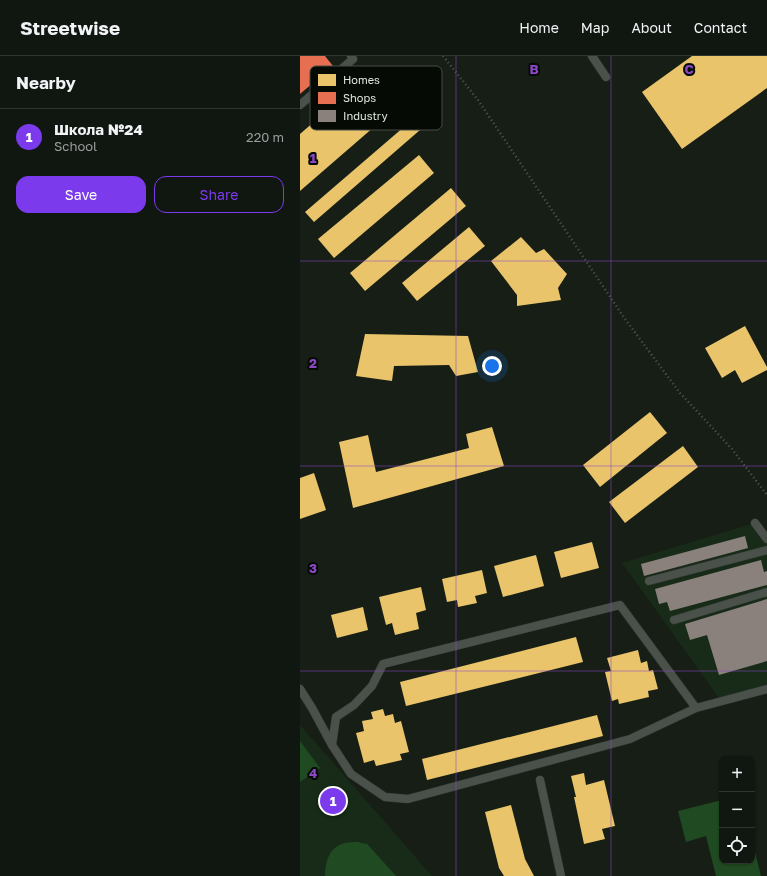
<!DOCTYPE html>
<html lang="en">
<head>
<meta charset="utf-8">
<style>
  body { margin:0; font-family:"Golos Text",sans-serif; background:#1e231e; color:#f1f3f6 }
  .controls { position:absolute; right:12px; bottom:12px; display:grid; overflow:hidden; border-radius:8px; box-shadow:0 1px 3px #0004 }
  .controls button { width:36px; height:36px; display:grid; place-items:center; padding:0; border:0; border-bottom:1px solid #303530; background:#101610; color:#f1f3f6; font:20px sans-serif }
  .you { position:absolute; left:192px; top:310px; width:14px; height:14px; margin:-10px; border:3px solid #fff; border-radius:50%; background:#1a73e8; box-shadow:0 0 0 6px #1a73e833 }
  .badge { display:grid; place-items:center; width:26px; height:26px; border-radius:50%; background:#7c3aed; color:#fff; font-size:13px; font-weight:700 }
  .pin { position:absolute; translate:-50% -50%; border:2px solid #fff; box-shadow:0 1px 4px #0006 }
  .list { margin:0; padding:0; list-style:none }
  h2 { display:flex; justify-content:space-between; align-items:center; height:52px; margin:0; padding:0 16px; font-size:17px }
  h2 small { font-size:13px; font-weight:400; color:#9c9f9f }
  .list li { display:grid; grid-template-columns:26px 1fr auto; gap:12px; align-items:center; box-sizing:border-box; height:56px; padding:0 16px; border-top:1px solid #303530 }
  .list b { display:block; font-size:15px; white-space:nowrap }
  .list p { margin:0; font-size:13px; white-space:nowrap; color:#9c9f9f }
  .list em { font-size:13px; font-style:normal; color:#9c9f9f }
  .actions { display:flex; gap:8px; padding:12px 16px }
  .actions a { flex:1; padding:9px 0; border:1px solid #7c3aed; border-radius:12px; text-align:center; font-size:14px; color:#7c3aed }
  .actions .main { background:#7c3aed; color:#fff }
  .icon { flex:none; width:22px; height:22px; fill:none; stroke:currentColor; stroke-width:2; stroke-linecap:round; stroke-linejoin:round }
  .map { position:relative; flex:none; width:467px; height:820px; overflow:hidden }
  header { display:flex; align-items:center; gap:24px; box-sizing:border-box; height:56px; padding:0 20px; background:#101610; border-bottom:1px solid #303530 }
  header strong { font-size:19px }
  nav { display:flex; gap:22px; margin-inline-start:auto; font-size:14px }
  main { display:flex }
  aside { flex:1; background:#101610 }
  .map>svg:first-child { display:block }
  .built { fill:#182b18 }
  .green { fill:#204a21 }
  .homes { fill:#e9c46a }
  .shops { fill:#e76f51 }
  .industry { fill:#8a817c }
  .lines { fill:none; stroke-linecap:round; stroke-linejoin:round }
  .lane-casing { stroke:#333932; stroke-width:9 }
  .path { stroke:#535a53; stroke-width:2.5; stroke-dasharray:1 3; stroke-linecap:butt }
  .lane { stroke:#4a504a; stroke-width:8 }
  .grid { fill:none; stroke:#8a48c4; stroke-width:1; stroke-opacity:0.55 }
  .key { fill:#050a04; stroke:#464d45; stroke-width:1 }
  .key-label { font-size:11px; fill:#dee8dd }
  .grid-label { font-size:13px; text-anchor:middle; font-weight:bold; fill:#8a48c4; stroke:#050a04; stroke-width:4; stroke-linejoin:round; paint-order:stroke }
</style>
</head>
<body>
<header>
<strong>Streetwise</strong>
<nav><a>Home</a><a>Map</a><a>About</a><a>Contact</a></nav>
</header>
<main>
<aside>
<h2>Nearby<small></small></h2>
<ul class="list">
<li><span class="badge">1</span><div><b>Школа №24</b><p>School</p></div><em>220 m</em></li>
</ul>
<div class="actions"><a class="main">Save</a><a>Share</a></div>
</aside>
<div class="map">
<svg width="467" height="820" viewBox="0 0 467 820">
  <rect width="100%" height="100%" fill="#161e16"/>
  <!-- built -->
  <g class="built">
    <path d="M455,467l12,16v150l-46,12 -99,-138z"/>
    <path d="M0,669l132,151h-132z"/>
  </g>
  <!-- green -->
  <g class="green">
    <path d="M0,685l20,27 -20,14z"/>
    <path d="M422,744v61h30v-21l9,36h-45l-10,-40 -20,6 -8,-31z"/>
    <path d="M57,786l10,2 29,32h-71c0,-14 4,-29 20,-33 4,-1 8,-1 12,-1z"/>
  </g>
  <!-- homes -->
  <g class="homes">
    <path d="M392,0h75v32l-85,61 -40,-57z"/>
    <path d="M53,32l29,32 -82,71v-57z"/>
    <path d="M112,64l8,10 -106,92 -9,-10z"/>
    <path d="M119,99l15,18 -100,85 -16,-19z"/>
    <path d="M151,132l15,18 -101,85 -15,-18z"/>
    <path d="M169,171l16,19 -68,55 -15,-18z"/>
    <path d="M221,181l15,16 8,-4 23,25 -9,14 3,12 -44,6v-11l-26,-34z"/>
    <path d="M445,270l22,41v3l-25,13 -7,-13 -13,8 -17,-30z"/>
    <path d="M65,278l103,2 10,36 -22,4 -7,-11 -55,1 -2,15 -36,-5z"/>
    <path d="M350,356l17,21 -67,54 -17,-22z"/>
    <path d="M192,371l12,39 -151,42 -14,-66 29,-7 8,37 93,-24 -3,-14z"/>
    <path d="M383,390l15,21 -73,56 -16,-21z"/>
    <path d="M14,417l12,37 -26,9v-41z"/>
    <path d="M292,486l7,26 -38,10 -7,-26z"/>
    <path d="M236,499l8,31 -41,11 -9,-31z"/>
    <path d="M182,514l5,23 -12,3 2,7 -19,4 -1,-7 -10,2 -5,-23z"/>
    <path d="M121,531l5,23 -10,3 3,16 -24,6 -3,-12 -6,2 -7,-28z"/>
    <path d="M63,551l5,23 -31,8 -6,-23z"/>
    <path d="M276,581l7,25 -177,44 -6,-24z"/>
    <path d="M338,594l3,13 6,-2 2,10 4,-1 5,19 -10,2 1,6 -30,7 -1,-5 -6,2 -7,-29 6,-1 -4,-13z"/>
    <path d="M83,653l2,7 8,-2 2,9 6,-2 8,31 -9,2 2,6 -26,6 -2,-6 -10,3 -8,-30 8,-2 -2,-10 11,-2 -2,-7z"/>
    <path d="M297,659l6,21 -176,44 -5,-21z"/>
    <path d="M284,717l2,12 18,-5 11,46 -13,3 3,10 -21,5 -10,-47h2l-5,-21z"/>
    <path d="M211,749l14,54 9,17h-30l-5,-8 -14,-56z"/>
  </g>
  <!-- shops -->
  <path class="shops" d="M0,0h25l8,10 -33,28z"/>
  <!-- industry -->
  <g class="industry">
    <path d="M445,480l3,12 -104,28 -3,-12z"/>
    <path d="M461,504l3,12 3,-1v14l-97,26 -3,-9 -8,2 -4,-15z"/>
    <path d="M467,543v62l-48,14 -12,-40 -17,5 -5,-16z"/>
  </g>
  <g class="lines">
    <!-- lane casing -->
    <g class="lane-casing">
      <g id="lane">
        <path d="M292,0l14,21"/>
        <path d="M0,49l53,-46 -2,-3"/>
        <path d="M455,467l12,16"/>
        <path d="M349,525l118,-31"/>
        <path d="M374,564l93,-28"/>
        <path d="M0,633l12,19 20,37"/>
        <path d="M396,652l-66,31 -222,60 -23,-2 -34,-23 -19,-29 4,-28 18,-12 18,-19 11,-22 237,-59 76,103 71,-19"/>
        <path d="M240,724l21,96"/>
      </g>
    </g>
    <!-- path -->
    <path class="path" d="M143,0l35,44 147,219 55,74 52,56 35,46"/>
    <!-- lane -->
    <use href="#lane" class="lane"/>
  </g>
  <!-- grid -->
  <path class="grid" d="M156,0v820M311,0v820M0,205h467M0,410h467M0,615h467"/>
  <!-- legend -->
  <rect x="10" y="10" width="132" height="64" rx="6" class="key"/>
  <rect x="18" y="18" width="18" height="12" fill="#e9c46a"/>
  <rect x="18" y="36" width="18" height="12" fill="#e76f51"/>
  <rect x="18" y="54" width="18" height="12" fill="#8a817c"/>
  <g class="key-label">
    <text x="43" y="28">Homes</text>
    <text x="43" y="46">Shops</text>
    <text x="43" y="64">Industry</text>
  </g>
  <g class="grid-label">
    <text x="234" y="18">B</text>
    <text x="389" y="18">C</text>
    <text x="13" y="107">1</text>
    <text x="13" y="312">2</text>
    <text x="13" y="517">3</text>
    <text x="13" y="722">4</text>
  </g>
</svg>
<div class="controls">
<button>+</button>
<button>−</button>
<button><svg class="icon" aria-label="locate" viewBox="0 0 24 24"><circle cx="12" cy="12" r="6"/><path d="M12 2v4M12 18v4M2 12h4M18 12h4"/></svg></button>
</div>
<div class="you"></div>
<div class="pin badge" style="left:33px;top:745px">1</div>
</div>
</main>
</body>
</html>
